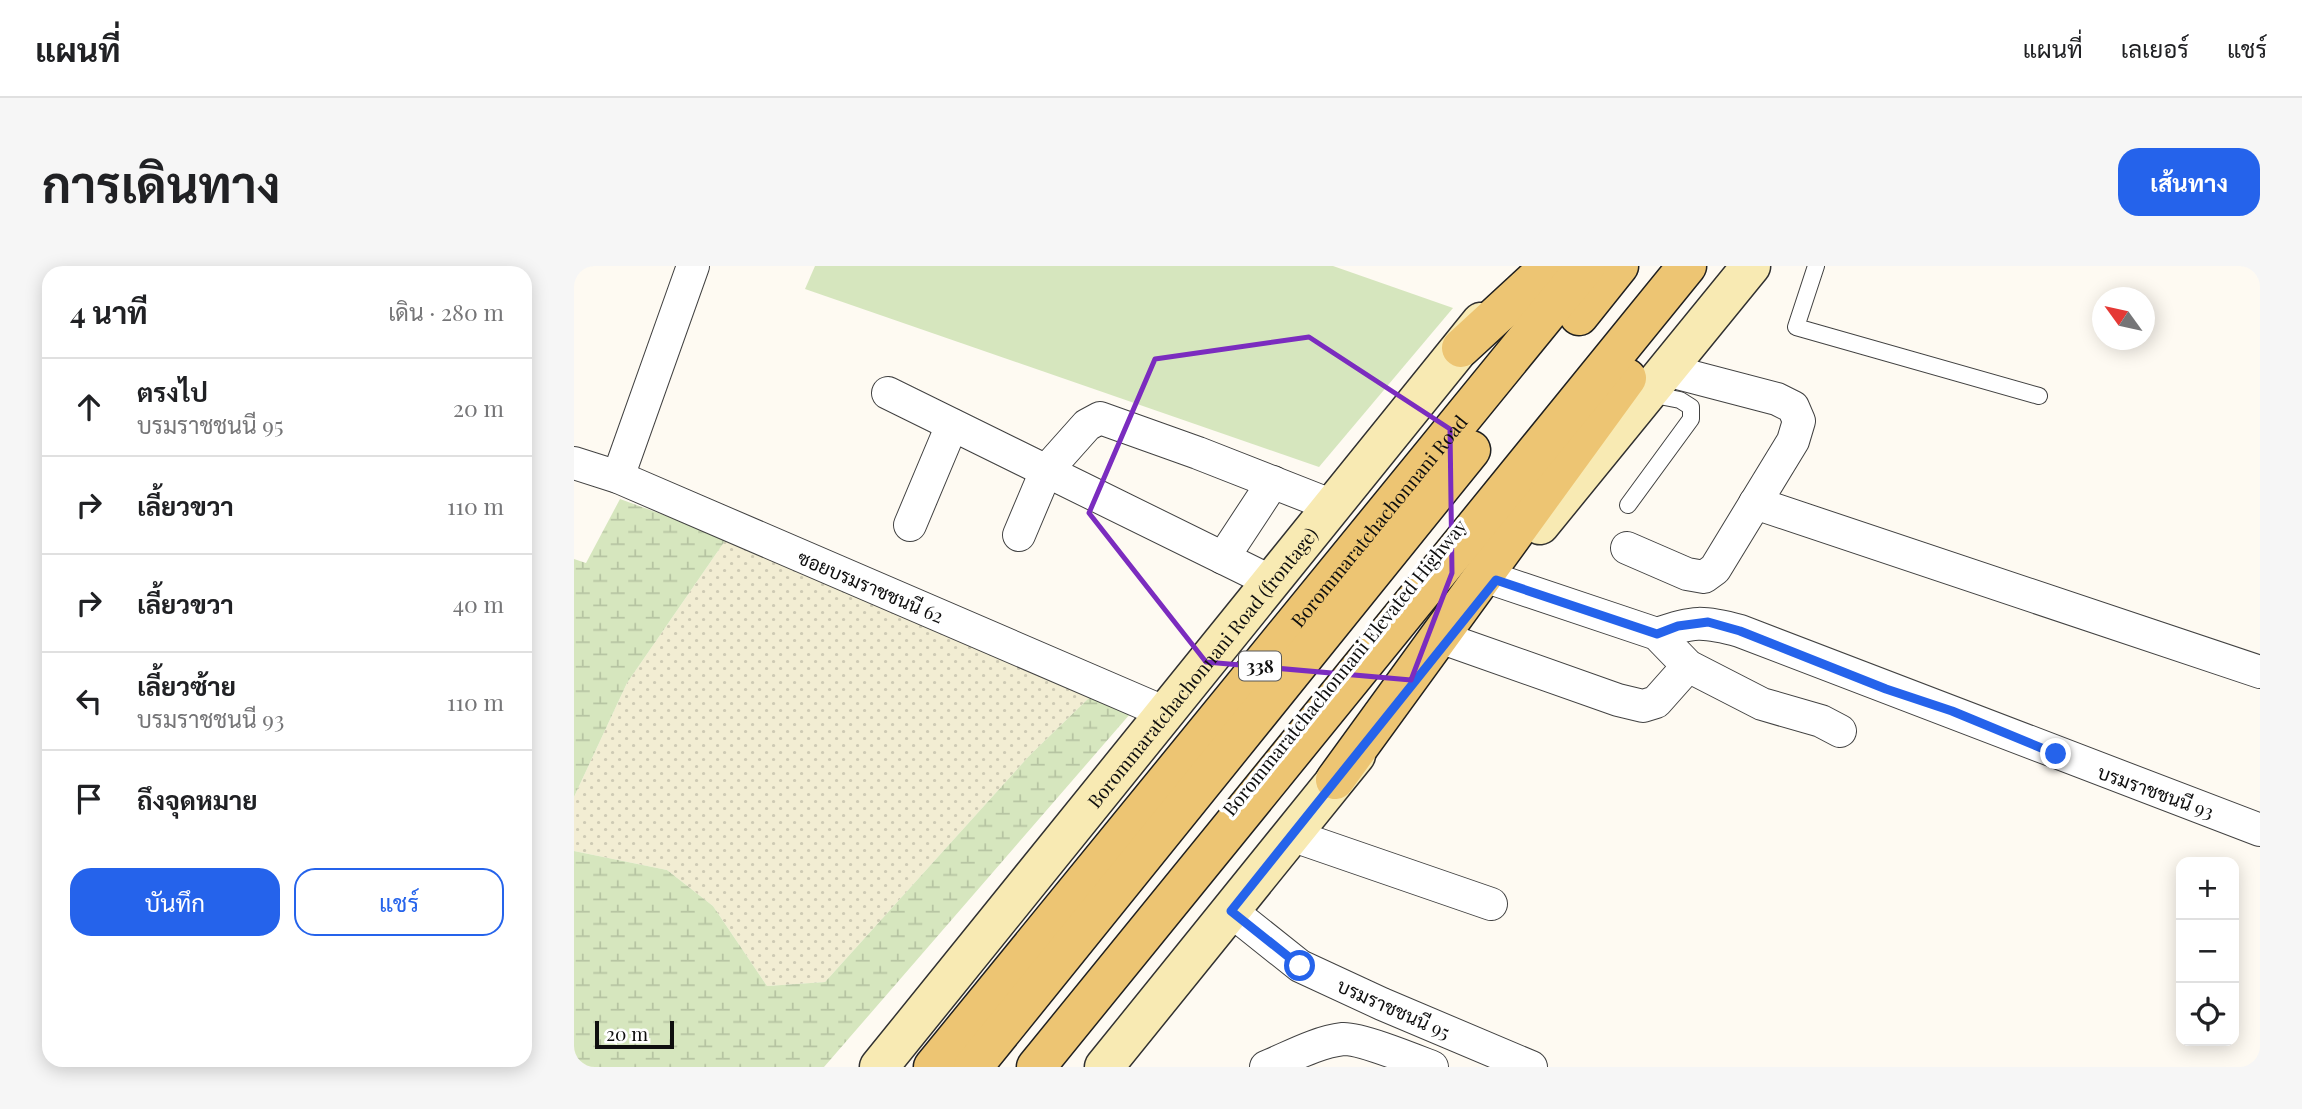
<!DOCTYPE html>
<html lang="th">
<head>
<meta charset="utf-8">
<style>
  body { margin:0; font-family:"Playfair Display",Sarabun,serif; background:#f6f6f6; color:#202124 }
  .controls { position:absolute; right:21px; bottom:21px; display:grid; overflow:hidden; border-radius:14px; box-shadow:0 4px 18px #0003 }
  .controls button { width:63px; height:63px; display:grid; place-items:center; padding:0; border:0; border-bottom:2px solid #e0e0e0; background:#fff; color:#202124; font:35px sans-serif }
  .compass { position:absolute; left:1518px; top:21px; width:63px; height:63px; border-radius:50%; background:#fff; box-shadow:0 4px 18px #0003; rotate:303deg }
  .scale { position:absolute; left:21px; bottom:18px; width:79px; box-sizing:border-box; padding-left:7px; border:4px solid #0f0f0f; border-top:0; font-size:19px; line-height:24px; white-space:nowrap; color:#0f0f0f; -webkit-text-stroke:5px #fff; paint-order:stroke }
  .stop { position:absolute; width:21px; height:21px; margin:-16px; border:5px solid #2563eb; border-radius:50%; background:#fff }
  .stop.end { background:#2563eb; border-color:#fff; box-shadow:0 2px 7px #0008 }
  .list { margin:0; padding:0; list-style:none }
  h2 { display:flex; justify-content:space-between; align-items:center; height:91px; margin:0; padding:0 28px; font-size:30px }
  h2 small { font-size:23px; font-weight:400; color:#757577 }
  .list li { display:grid; grid-template-columns:46px 1fr auto; gap:21px; align-items:center; box-sizing:border-box; height:98px; padding:0 28px; border-top:2px solid #e0e0e0 }
  .list b { display:block; font-size:26px; white-space:nowrap }
  .list p { margin:0; font-size:23px; white-space:nowrap; color:#757577 }
  .list em { font-size:23px; font-style:normal; color:#757577 }
  .actions { display:flex; gap:14px; padding:21px 28px }
  .actions a { flex:1; padding:16px 0; border:2px solid #2563eb; border-radius:21px; text-align:center; font-size:24px; color:#2563eb }
  .actions .main { background:#2563eb; color:#fff }
  .icon { flex:none; width:38px; height:38px; fill:none; stroke:currentColor; stroke-width:2; stroke-linecap:round; stroke-linejoin:round }
  .map { position:relative; flex:none; width:1686px; height:801px; overflow:hidden; border-radius:21px }
  header { display:flex; align-items:center; gap:42px; box-sizing:border-box; height:98px; padding:0 35px; background:#fff; border-bottom:2px solid #e0e0e0 }
  header strong { font-size:33px }
  nav { display:flex; gap:38px; margin-inline-start:auto; font-size:24px }
  .intro { display:flex; align-items:center; justify-content:space-between; box-sizing:border-box; height:168px; padding:0 42px }
  h1 { margin:0; font-size:49px }
  .button { padding:18px 32px; border-radius:21px; background:#2563eb; color:#fff; font-size:24px; font-weight:700 }
  main { display:flex; gap:42px; padding:0 42px }
  aside { flex:1; background:#fff; border-radius:21px; box-shadow:0 4px 18px #0003 }
  .map>svg:first-child { display:block }
  .farmland { fill:url(#farmland-dots) }
  .grass { fill:#d6e6be }
  .wetland { fill:url(#wetland-marsh) }
  .lines { fill:none; stroke-linecap:round; stroke-linejoin:round }
  .lane-casing { stroke:#424242; stroke-width:18 }
  .street-casing { stroke:#424242; stroke-width:34 }
  .secondary-casing { stroke:#313131; stroke-width:41 }
  .primary-casing { stroke:#202020; stroke-width:41 }
  .lane { stroke:#fff; stroke-width:16 }
  .street { stroke:#fff; stroke-width:32 }
  .secondary { stroke:#f8eab3; stroke-width:38 }
  .primary { stroke:#edc573; stroke-width:38 }
  .route { stroke:#2563eb; stroke-width:9 }
  .marked { fill:none; stroke:#7b2cbf; stroke-width:5; stroke-linejoin:round }
  .labels { text-anchor:middle; dominant-baseline:central; stroke-width:7; stroke-linejoin:round; paint-order:stroke }
  .shield { fill:#fff; stroke:#575757; stroke-width:2 }
  .shield-label { font-size:18px; font-weight:bold; fill:#0f0f0f }
  .street-label { font-size:19px; fill:#0f0f0f; stroke:#fff }
</style>
</head>
<body>
<header>
<strong>แผนที่</strong>
<nav><a>แผนที่</a><a>เลเยอร์</a><a>แชร์</a></nav>
</header>
<div class="intro"><h1>การเดินทาง</h1><a class="button">เส้นทาง</a></div>
<main>
<aside>
<h2>4 นาที<small>เดิน · 280 m</small></h2>
<ul class="list">
<li><svg class="icon" aria-label="ahead" viewBox="0 0 24 24"><path d="M12 20V5M6 11l6-6 6 6"/></svg><div><b>ตรงไป</b><p>บรมราชชนนี 95</p></div><em>20 m</em></li>
<li><svg class="icon" aria-label="right" viewBox="0 0 24 24"><path d="M7 20v-9h11M14 6l5 5-5 5"/></svg><div><b>เลี้ยวขวา</b></div><em>110 m</em></li>
<li><svg class="icon" aria-label="right" viewBox="0 0 24 24"><path d="M7 20v-9h11M14 6l5 5-5 5"/></svg><div><b>เลี้ยวขวา</b></div><em>40 m</em></li>
<li><svg class="icon" aria-label="left" viewBox="0 0 24 24"><path d="M17 20v-9H6M10 6l-5 5 5 5"/></svg><div><b>เลี้ยวซ้าย</b><p>บรมราชชนนี 93</p></div><em>110 m</em></li>
<li><svg class="icon" aria-label="arrive" viewBox="0 0 24 24"><path d="M6 21V4h12l-3 4 3 4H6"/></svg><div><b>ถึงจุดหมาย</b></div></li>
</ul>
<div class="actions"><a class="main">บันทึก</a><a>แชร์</a></div>
</aside>
<div class="map">
<svg width="1686" height="801" viewBox="0 0 1686 801">
  <defs>
    <pattern id="farmland-dots" width="8" height="8" patternUnits="userSpaceOnUse" patternTransform="scale(1.75)"><rect width="8" height="8" fill="#f2edd3"/><path d="M2 2h.1M6 6h.1" fill="none" stroke="#cecab4" stroke-width="1.8" stroke-linecap="round"/></pattern>
    <pattern id="wetland-marsh" width="20" height="14" patternUnits="userSpaceOnUse" patternTransform="scale(1.75)"><rect width="20" height="14" fill="#d6e6be"/><path d="M1 5h8M5 5V1M11 12h8M15 12V8" fill="none" stroke="#b6c4a2"/></pattern>
  </defs>
  <rect width="100%" height="100%" fill="#fefaf2"/>
  <!-- farmland -->
  <path class="farmland" d="M153,272l366,156 -64,62 -204,226 -58,4 -54,-80 -46,-36 -93,-19v-54l53,-114z"/>
  <!-- grass -->
  <path class="grass" d="M241,0h518l120,42 -134,159 -514,-178z"/>
  <!-- wetland -->
  <g class="wetland">
    <path d="M46,233l107,39 -100,145 -53,114v-238l12,4z"/>
    <path d="M519,428l37,20 -306,353h-250v-216l93,19 46,36 54,80 58,-4 204,-226z"/>
  </g>
  <g class="lines">
    <!-- lane casing -->
    <g class="lane-casing">
      <g id="lane">
        <path d="M1242,0l-20,61 243,69"/>
        <path d="M1054,239l63,-86v-12l-11,-7 -31,-6"/>
      </g>
    </g>
    <!-- street casing -->
    <g class="street-casing">
      <g id="street">
        <path d="M314,127l384,189"/>
        <path d="M0,197l44,14 548,236"/>
        <path d="M44,211l75,-211"/>
        <path d="M1181,237l505,169"/>
        <path d="M336,259l42,-100"/>
        <path d="M445,269l27,-64 41,-46 13,-7 98,35 135,53"/>
        <path d="M1053,282l60,26 17,3 11,-8 78,-128 6,-20 -6,-14 -16,-8 -111,-29"/>
        <path d="M649,292l50,-76"/>
        <path d="M922,314l161,54 31,32 74,38 59,17 19,10"/>
        <path d="M1083,368c36,-13 46,-13 83,-3l520,199"/>
        <path d="M874,374l170,60 25,6 13,-4 32,-36"/>
        <path d="M717,569l200,69"/>
        <path d="M657,645l69,55 82,38 149,63"/>
        <path d="M692,801c24,-10 51,-25 77,-28 17,-1 71,21 89,28"/>
      </g>
    </g>
    <!-- secondary casing -->
    <g class="secondary-casing">
      <g id="secondary">
        <path d="M966,259l211,-259"/>
        <path id="s1" d="M305,801l602,-745"/>
        <path d="M530,801l252,-312"/>
      </g>
    </g>
    <!-- primary casing -->
    <g class="primary-casing">
      <g id="primary">
        <path d="M1005,50l40,-50"/>
        <path d="M887,82l89,-82"/>
        <path d="M761,514l292,-402"/>
        <path id="s2" d="M359,801l653,-801"/>
        <path d="M399,801l498,-617"/>
        <path d="M462,801l651,-801"/>
      </g>
    </g>
    <!-- lane -->
    <use href="#lane" class="lane"/>
    <!-- street -->
    <use href="#street" class="street"/>
    <!-- secondary -->
    <use href="#secondary" class="secondary"/>
    <!-- primary -->
    <use href="#primary" class="primary"/>
  </g>
  <g class="lines">
    <!-- route -->
    <path class="route" d="M726,700l-69,-55 265,-331 161,54 21,-8 30,-4 32,9 146,58 66,22 104,43"/>
  </g>
  <!-- marked area -->
  <path class="marked" d="M735,71l141,92 2,144 -41,107 -205,-18 -117,-149 66,-154z"/>
  <g class="labels">
    <!-- shield labels -->
    <rect class="shield" x="665" y="385.5" width="42" height="29" rx="5"/>
    <g class="shield-label">
      <text x="686" y="400">338</text>
    </g>
    <!-- street labels -->
    <g class="street-label">
      <text stroke="none"><textPath href="#s2" startOffset="705">Borommaratchachonnani Road</textPath></text>
      <text transform="translate(297 320) rotate(23)">ซอยบรมราชชนนี 62</text>
      <text stroke="none"><textPath href="#s1" startOffset="514">Borommaratchachonnani Road (frontage)</textPath></text>
      <text transform="translate(770 401) rotate(-51)">Borommaratchachonnani Elevated Highway</text>
      <text transform="translate(1582 525) rotate(20)">บรมราชชนนี 93</text>
      <text transform="translate(820 742) rotate(24)">บรมราชชนนี 95</text>
    </g>
  </g>
</svg>
<div class="controls">
<button>+</button>
<button>−</button>
<button><svg class="icon" aria-label="locate" viewBox="0 0 24 24"><circle cx="12" cy="12" r="6"/><path d="M12 2v4M12 18v4M2 12h4M18 12h4"/></svg></button>
</div>
<svg class="compass" viewBox="-18 -18 36 36"><path d="M0-13l5 13h-10z" fill="#e53935"/><path d="M0 13l5-13h-10z" fill="#757577"/></svg>
<div class="scale">20 m</div>
<div class="stop" style="left:726px;top:700px"></div>
<div class="stop end" style="left:1482px;top:488px"></div>
</div>
</main>
</body>
</html>
